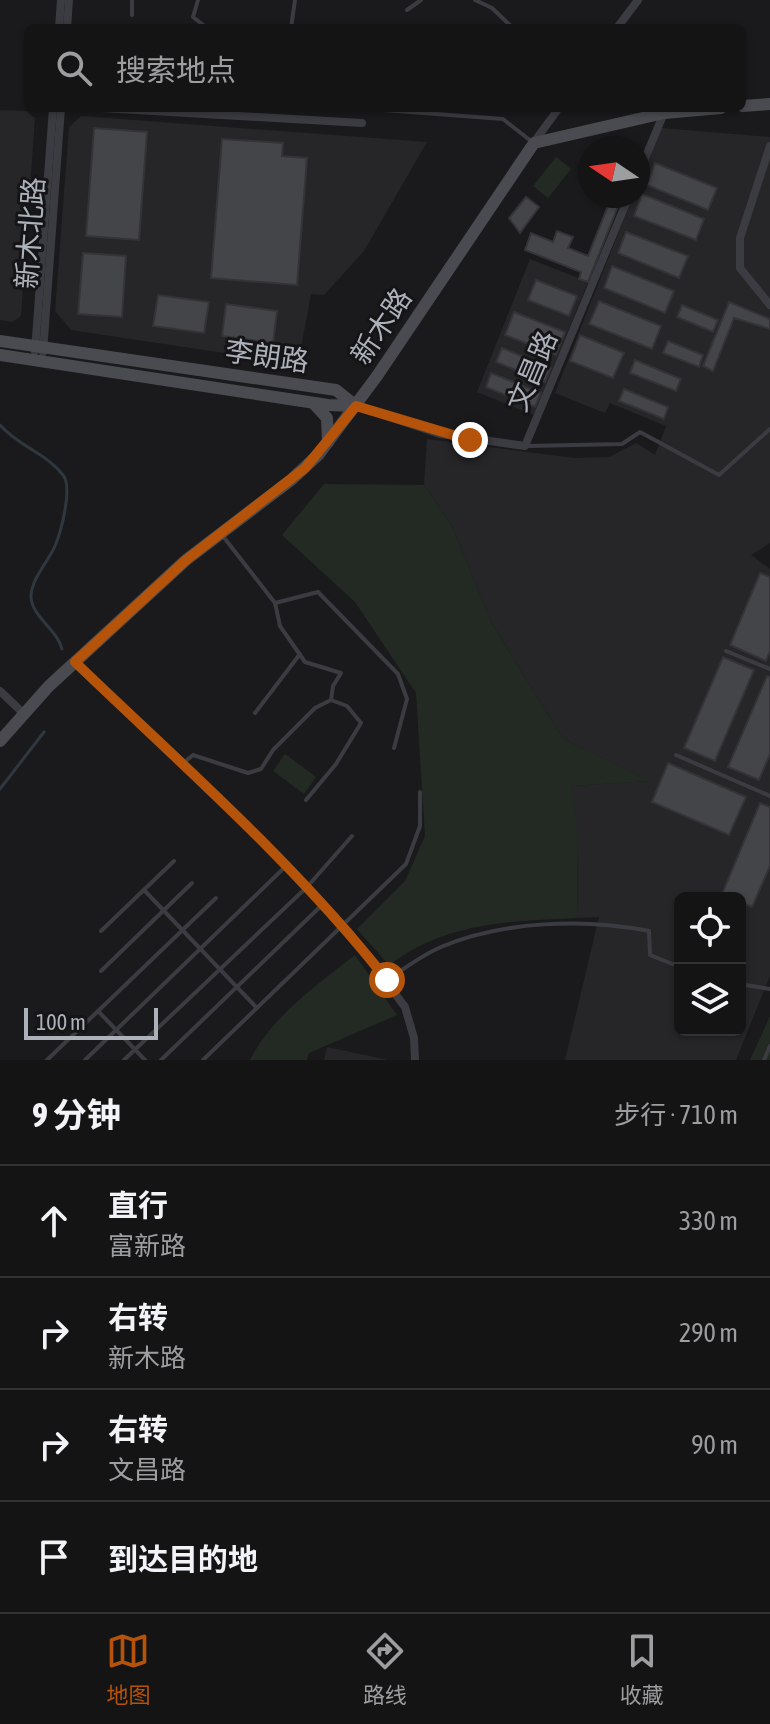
<!DOCTYPE html>
<html lang="zh">
<head>
<meta charset="utf-8">
<style>
  body { margin:0; font-family:"Asap Condensed","Noto Sans SC",sans-serif; background:#212122; color:#f1f3f6 }
  .controls { position:absolute; right:24px; bottom:24px; display:grid; overflow:hidden; border-radius:12px; box-shadow:0 2px 6px #0004 }
  .controls button { width:72px; height:72px; display:grid; place-items:center; padding:0; border:0; border-bottom:2px solid #333334; background:#141415; color:#f1f3f6; font:40px sans-serif }
  .compass { position:absolute; left:578px; top:136px; width:72px; height:72px; border-radius:50%; background:#141415; box-shadow:0 2px 6px #0004; rotate:283deg }
  .scale { position:absolute; left:24px; bottom:20px; width:134px; box-sizing:border-box; padding-left:8px; border:4px solid #adb1ba; border-top:0; font-size:22px; line-height:28px; white-space:nowrap; color:#adb1ba; -webkit-text-stroke:6px #151517; paint-order:stroke }
  .stop { position:absolute; width:24px; height:24px; margin:-18px; border:6px solid #b45309; border-radius:50%; background:#fff }
  .stop.end { background:#b45309; border-color:#fff; box-shadow:0 2px 8px #0008 }
  .list { margin:0; padding:0; list-style:none }
  h2 { display:flex; justify-content:space-between; align-items:center; height:104px; margin:0; padding:0 32px; font-size:34px }
  h2 small { font-size:26px; font-weight:400; color:#9d9ea0 }
  .list li { display:grid; grid-template-columns:52px 1fr auto; gap:24px; align-items:center; box-sizing:border-box; height:112px; padding:0 32px; border-top:2px solid #333334 }
  .list b { display:block; font-size:30px; white-space:nowrap }
  .list p { margin:0; font-size:26px; white-space:nowrap; color:#9d9ea0 }
  .list em { font-size:26px; font-style:normal; color:#9d9ea0 }
  .icon { flex:none; width:44px; height:44px; fill:none; stroke:currentColor; stroke-width:2; stroke-linecap:round; stroke-linejoin:round }
  .map { position:relative; flex:none; width:770px; height:1060px; overflow:hidden }
  .search { position:absolute; background:#141415; box-shadow:0 2px 6px #0004; left:24px; right:24px; top:24px; height:88px; display:flex; align-items:center; gap:20px; box-sizing:border-box; padding:0 28px; border-radius:12px; color:#9d9ea0; font-size:30px }
  .sheet { height:552px; background:#141415 }
  nav { display:flex; justify-content:space-around; align-items:center; box-sizing:border-box; height:112px; border-top:2px solid #333334; background:#141415; font-size:22px; color:#9d9ea0 }
  nav a { display:grid; justify-items:center; gap:4px }
  nav .on { color:#b45309 }
  .map>svg:first-child { display:block }
  .built { fill:#262629; fill-rule:evenodd }
  .green { fill:#222a23 }
  .lines { fill:none; stroke-linecap:round; stroke-linejoin:round }
  .stream { stroke:#30383f; stroke-width:3 }
  .building { fill:#444549; stroke:#343438; stroke-width:2 }
  .lane { stroke:#3b3c41; stroke-width:4 }
  .street { stroke:#3b3c41; stroke-width:8 }
  .secondary { stroke:#494b50; stroke-width:12 }
  .route { stroke:#b45309; stroke-width:10 }
  .labels { text-anchor:middle; dominant-baseline:central; stroke-width:6; stroke-linejoin:round; paint-order:stroke }
  .street-label { font-size:28px; fill:#adb1ba; stroke:#151517 }
</style>
</head>
<body>
<div class="map">
<svg width="770" height="1060" viewBox="0 0 770 1060">
  <rect width="100%" height="100%" fill="#1a1a1c"/>
  <!-- built -->
  <g class="built">
    <path d="M0,110l26,1 9,7 -14,198 -9,6 -12,-2z"/>
    <path d="M81,116l346,26 -63,109 -40,44 -13,-1 -13,70 -227,-34 -16,-19 14,-184z"/>
    <path d="M661,128l109,9v406l-19,12 19,14v407l-34,84h-171l34,-143 -22,1 1,-85 -8,-47 79,-5 -86,-42 -72,-117 -39,-96 -28,-41 3,-46 147,19 35,-1 27,-14 19,12 11,-29 -56,-23 -5,10 -50,-20 78,-197h5v-12zM680,898h60v132h-60z"/>
    <path d="M530,259l58,23 -54,133 -57,-23z"/>
    <path d="M327,1047l61,13h-64z"/>
  </g>
  <!-- green -->
  <g class="green">
    <path d="M556,157l15,12 -23,29 -15,-12z"/>
    <path d="M324,484l100,1 28,41 39,96 72,117 87,42 -79,5 7,47 -1,85c-71,4 -128,3 -188,47l-32,-36 48,-48 20,-45 -9,-143 -61,-91 -73,-67z"/>
    <path d="M285,754l31,23 -12,17 -31,-23z"/>
    <path d="M355,955l42,60 -88,38 -2,7h-57c22,-44 67,-75 105,-105z"/>
    <path d="M770,1016v44h-20z"/>
  </g>
  <g class="lines">
    <!-- stream -->
    <g class="stream">
      <path d="M0,425c18,21 46,28 63,50 10,12 -2,57 -8,71 -7,16 -24,33 -24,51 1,20 26,32 31,52"/>
      <path d="M0,789l44,-57"/>
    </g>
  </g>
  <!-- building -->
  <g class="building">
    <path d="M94,128l53,4 -8,108 -53,-4z"/>
    <path d="M222,139l61,4 -1,13 25,2 -10,127 -86,-7z"/>
    <path d="M655,163l62,25 -9,22 -61,-25z"/>
    <path d="M642,194l62,25 -8,21 -62,-24z"/>
    <path d="M612,196h10l-34,86 -9,-3 2,-7 -56,-22 6,-17 22,9 4,-11 16,6 -5,11 20,8z"/>
    <path d="M526,197l13,10 -19,26 -11,-15z"/>
    <path d="M626,232l62,24 -9,22 -61,-25z"/>
    <path d="M83,253l43,3 -4,61 -44,-3z"/>
    <path d="M612,266l62,25 -9,22 -61,-25z"/>
    <path d="M536,280l41,16 -8,20 -41,-16z"/>
    <path d="M158,295l51,7 -5,31 -51,-7z"/>
    <path d="M599,301l62,25 -9,23 -63,-25z"/>
    <path d="M729,302l41,17v10l-36,-11 -21,53 -10,-5z"/>
    <path d="M226,304l51,7 -4,32 -51,-7z"/>
    <path d="M682,305l36,15 -5,12 -36,-15z"/>
    <path d="M514,312l51,20 -9,23 -51,-20z"/>
    <path d="M580,335l44,18 -11,25 -43,-17z"/>
    <path d="M668,341l35,14 -4,12 -36,-14z"/>
    <path d="M502,348l49,20 -6,14 -49,-20z"/>
    <path d="M635,360l46,19 -5,12 -46,-18z"/>
    <path d="M491,373l50,20 -6,14 -49,-20z"/>
    <path d="M624,389l44,18 -4,12 -45,-18z"/>
    <path d="M760,573l10,4v74l-4,10 -36,-16z"/>
    <path d="M723,657l31,13 -39,91 -31,-13z"/>
    <path d="M767,676l3,1v77l-11,26 -31,-13z"/>
    <path d="M668,763l78,34 -17,38 -77,-33z"/>
    <path d="M760,803l10,4v59l-18,41 -12,-5v-4l-18,-4z"/>
  </g>
  <g class="lines">
    <!-- lane -->
    <g class="lane">
      <path d="M198,0l-5,17 14,11"/>
      <path d="M475,0l17,8 21,20"/>
      <path d="M407,10l14,-10"/>
      <path d="M132,15v-15"/>
      <path d="M291,28l4,-28"/>
      <path d="M357,108l146,11 28,22"/>
      <path d="M528,446l94,-2 18,-12 79,43 51,-46"/>
      <path d="M222,535l53,68 43,-11 80,82 9,25 -13,49"/>
      <path d="M275,603l5,23 25,36 36,11 -8,13 -2,14 16,6 14,17 -25,41 -30,36"/>
      <path d="M726,651l44,18"/>
      <path d="M255,713l45,-59"/>
      <path d="M676,755l94,41"/>
      <path d="M182,764l11,-9 55,18 13,-4 12,-19 42,-42 16,-8"/>
      <path d="M144,890l113,118"/>
      <path d="M101,931l73,-70"/>
      <path d="M101,971l91,-88"/>
      <path d="M387,980c17,-11 35,-25 54,-33 62,-26 143,-29 208,-16l1,24 30,12"/>
      <path d="M740,984l30,5"/>
      <path d="M98,1011l47,49"/>
      <path d="M47,1060l169,-162"/>
      <path d="M85,1060l200,-193"/>
      <path d="M124,1060l183,-173 45,-51"/>
      <path d="M161,1060l162,-156"/>
      <path d="M203,1060l203,-196 14,-38v-34"/>
      <path d="M764,1060l6,-14"/>
    </g>
    <!-- street -->
    <g class="street">
      <path d="M59,28l2,-28"/>
      <path d="M67,28l2,-28"/>
      <path d="M617,28l21,-28"/>
      <path d="M101,108l261,15"/>
      <path d="M534,142l25,-34"/>
      <path d="M770,146l-30,92v30l30,37"/>
      <path d="M638,175l26,-62"/>
      <path d="M35,351l18,-243"/>
      <path d="M43,352l18,-244"/>
      <path d="M356,406l84,28 85,12 104,-250"/>
      <path d="M75,662l201,192 73,78 56,75 9,31 1,22"/>
      <path d="M0,691l23,22"/>
    </g>
    <!-- secondary -->
    <g class="secondary">
      <path d="M742,106l28,-2"/>
      <path d="M0,341l336,49 20,16"/>
      <path d="M0,355l328,50 28,1"/>
      <path d="M313,403l14,15 1,24"/>
      <path d="M0,741l49,-55 137,-126 105,-80 28,-26 58,-78 157,-233 130,-30 57,-5"/>
    </g>
  </g>
  <g class="lines">
    <!-- route -->
    <path class="route" d="M387,980c-92,-117 -205,-215 -312,-318l111,-102 119,-92 51,-62 114,34"/>
  </g>
  <g class="labels">
    <!-- street labels -->
    <g class="street-label">
      <text transform="translate(30 233) rotate(-86)">新木北路</text>
      <text transform="translate(381 326) rotate(-56)">新木路</text>
      <text transform="translate(267 356) rotate(8)">李朗路</text>
      <text transform="translate(532 371) rotate(-67)">文昌路</text>
    </g>
  </g>
</svg>
<div class="controls">
<button><svg class="icon" aria-label="locate" viewBox="0 0 24 24"><circle cx="12" cy="12" r="6"/><path d="M12 2v4M12 18v4M2 12h4M18 12h4"/></svg></button>
<button><svg class="icon" aria-label="layers" viewBox="0 0 24 24"><path d="M12 4l9 5-9 5-9-5zM3 14l9 5 9-5"/></svg></button>
</div>
<svg class="compass" viewBox="-18 -18 36 36"><path d="M0-13l5 13h-10z" fill="#e53935"/><path d="M0 13l5-13h-10z" fill="#9d9ea0"/></svg>
<div class="scale">100 m</div>
<div class="stop" style="left:387px;top:980px"></div>
<div class="stop end" style="left:470px;top:440px"></div>
<div class="search"><svg class="icon" aria-label="search" viewBox="0 0 24 24"><circle cx="10" cy="10" r="6"/><path d="M15 15l6 6"/></svg>搜索地点</div>
</div>
<section class="sheet">
<h2>9 分钟<small>步行 · 710 m</small></h2>
<ul class="list">
<li><svg class="icon" aria-label="ahead" viewBox="0 0 24 24"><path d="M12 20V5M6 11l6-6 6 6"/></svg><div><b>直行</b><p>富新路</p></div><em>330 m</em></li>
<li><svg class="icon" aria-label="right" viewBox="0 0 24 24"><path d="M7 20v-9h11M14 6l5 5-5 5"/></svg><div><b>右转</b><p>新木路</p></div><em>290 m</em></li>
<li><svg class="icon" aria-label="right" viewBox="0 0 24 24"><path d="M7 20v-9h11M14 6l5 5-5 5"/></svg><div><b>右转</b><p>文昌路</p></div><em>90 m</em></li>
<li><svg class="icon" aria-label="arrive" viewBox="0 0 24 24"><path d="M6 21V4h12l-3 4 3 4H6"/></svg><div><b>到达目的地</b></div></li>
</ul>
</section>
<nav>
<a class="on"><svg class="icon" aria-label="map" viewBox="0 0 24 24"><path d="M3 6l6-2 6 2 6-2v14l-6 2-6-2-6 2zM9 4v14M15 6v14"/></svg>地图</a>
<a><svg class="icon" aria-label="directions" viewBox="0 0 24 24"><path d="M12 3l9 9-9 9-9-9zM9 14v-3h6M13 9l2 2-2 2"/></svg>路线</a>
<a><svg class="icon" aria-label="saved" viewBox="0 0 24 24"><path d="M7 4h10v16l-5-4-5 4z"/></svg>收藏</a>
</nav>
</body>
</html>
